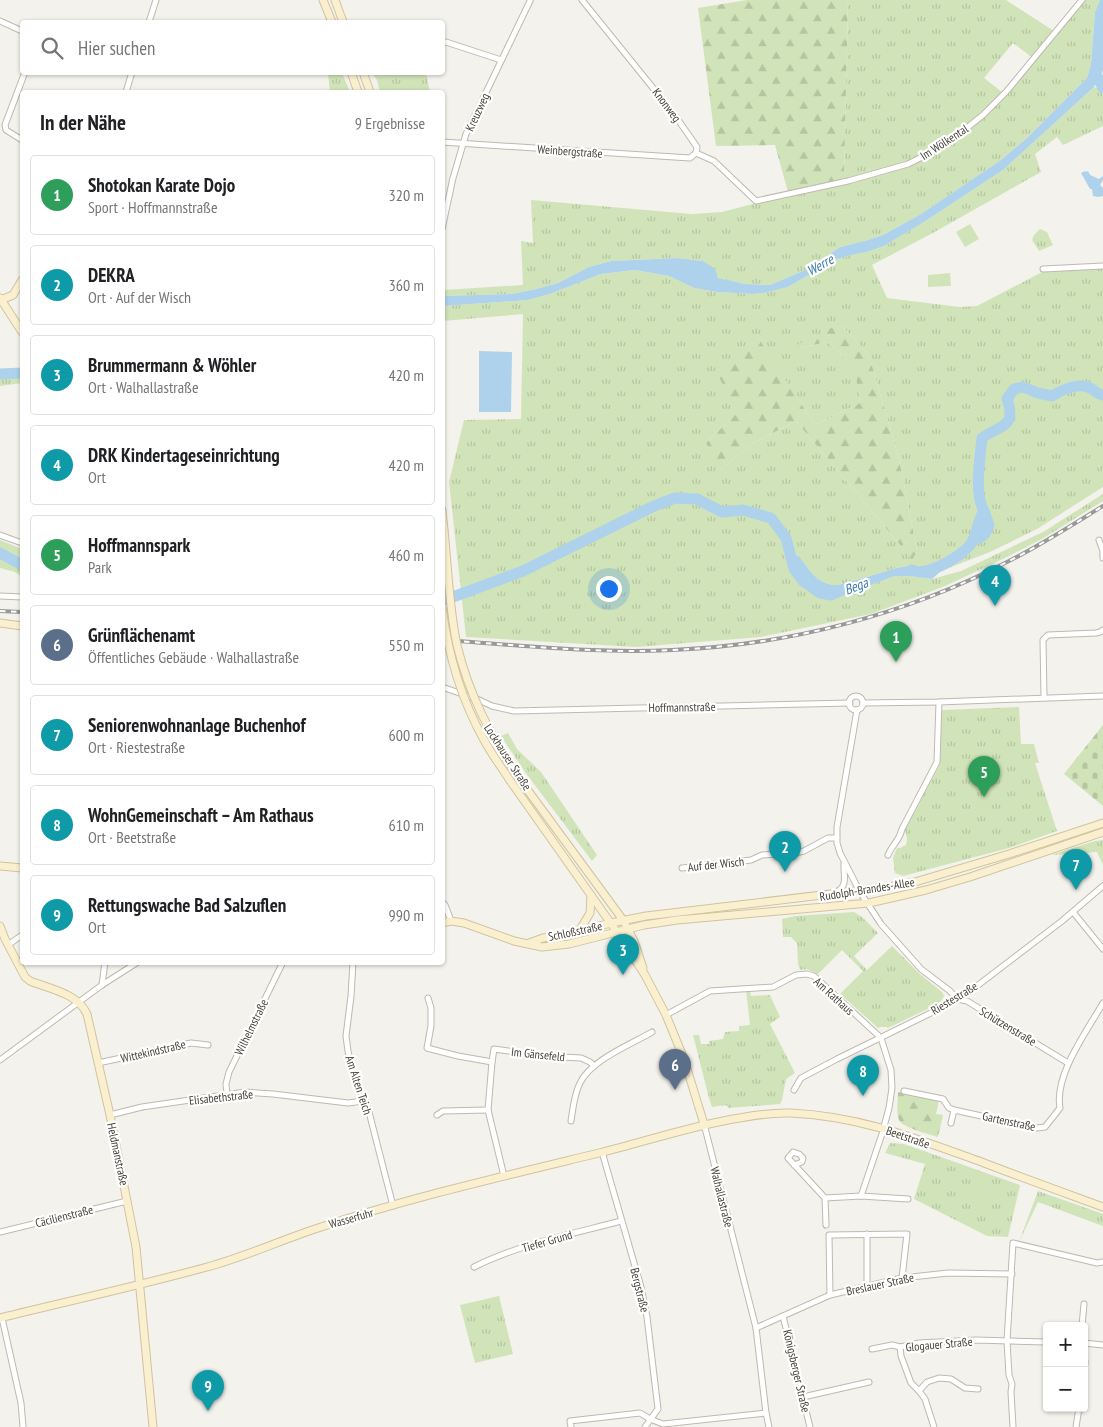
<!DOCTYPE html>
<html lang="de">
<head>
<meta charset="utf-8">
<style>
  body { margin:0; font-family:"PT Sans Narrow",sans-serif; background:#f2f2f2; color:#202124 }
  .controls { position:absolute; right:15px; bottom:15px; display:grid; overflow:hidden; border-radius:5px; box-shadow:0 1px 4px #0004 }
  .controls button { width:45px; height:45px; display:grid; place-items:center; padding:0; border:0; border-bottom:1px solid #e0e0e0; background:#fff; color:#202124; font:25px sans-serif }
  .you { position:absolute; left:608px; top:588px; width:18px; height:18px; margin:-12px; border:4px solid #fff; border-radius:50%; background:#1a73e8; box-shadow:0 0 0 8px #1a73e833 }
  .badge { display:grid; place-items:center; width:32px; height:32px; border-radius:50%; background:#e74c30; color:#fff; font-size:16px; font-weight:700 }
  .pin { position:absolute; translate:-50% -41px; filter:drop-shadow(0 1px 2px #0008) }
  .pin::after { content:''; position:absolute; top:26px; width:18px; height:15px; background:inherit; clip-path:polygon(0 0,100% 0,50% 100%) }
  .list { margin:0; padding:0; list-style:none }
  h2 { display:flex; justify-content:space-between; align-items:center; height:65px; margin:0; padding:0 20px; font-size:21px }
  h2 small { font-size:16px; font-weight:400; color:#757577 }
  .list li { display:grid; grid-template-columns:32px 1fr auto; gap:15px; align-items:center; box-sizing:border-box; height:80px; margin:0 10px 10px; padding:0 10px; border:1px solid #e0e0e0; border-radius:5px }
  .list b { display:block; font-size:19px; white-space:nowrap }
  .list p { margin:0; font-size:16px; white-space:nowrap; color:#757577 }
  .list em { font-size:16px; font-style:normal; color:#757577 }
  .icon { flex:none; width:28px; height:28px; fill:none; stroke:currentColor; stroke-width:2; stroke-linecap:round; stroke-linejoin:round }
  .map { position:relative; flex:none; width:1103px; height:1427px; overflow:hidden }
  .search { position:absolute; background:#fff; box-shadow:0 1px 4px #0004; left:20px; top:20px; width:425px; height:55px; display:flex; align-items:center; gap:12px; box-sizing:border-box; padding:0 18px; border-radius:5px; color:#757577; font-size:19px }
  .panel { position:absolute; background:#fff; box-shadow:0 1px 4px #0004; left:20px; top:90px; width:425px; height:875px; border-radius:5px }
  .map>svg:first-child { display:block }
  .grass { fill:url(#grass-tufts); fill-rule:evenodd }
  .forest { fill:url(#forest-firs) }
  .cemetery { fill:url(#cemetery-stones) }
  .pitch { fill:#d1e4b9 }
  .water { fill:#aed2eb }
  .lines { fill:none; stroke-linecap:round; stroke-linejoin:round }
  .river { stroke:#aed2eb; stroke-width:11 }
  .street-casing { stroke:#bfb9af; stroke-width:7 }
  .secondary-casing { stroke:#d0c39f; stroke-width:9 }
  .street { stroke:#fff; stroke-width:5 }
  .secondary { stroke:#faf0d0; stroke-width:7 }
  .rail-casing { stroke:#999; stroke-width:4 }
  .rail { stroke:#fff; stroke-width:2; stroke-dasharray:5.5; stroke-linecap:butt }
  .secondary-bridge-casing { stroke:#d0c39f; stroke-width:9; stroke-linecap:butt }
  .secondary-bridge { stroke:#faf0d0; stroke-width:7 }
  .labels { text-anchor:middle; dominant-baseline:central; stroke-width:4.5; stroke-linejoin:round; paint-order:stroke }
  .street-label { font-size:12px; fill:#48433a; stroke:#fff }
  .water-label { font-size:14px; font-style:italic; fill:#3c7cab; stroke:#fff }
</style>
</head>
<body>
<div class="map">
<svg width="1103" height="1427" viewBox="0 0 1103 1427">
  <defs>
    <pattern id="grass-tufts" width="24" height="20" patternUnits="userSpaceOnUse" patternTransform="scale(1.25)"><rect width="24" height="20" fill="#d1e4b9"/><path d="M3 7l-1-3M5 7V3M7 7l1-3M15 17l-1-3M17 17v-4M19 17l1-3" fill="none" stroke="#b5c5a0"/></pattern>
    <pattern id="forest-firs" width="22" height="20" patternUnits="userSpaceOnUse" patternTransform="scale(1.25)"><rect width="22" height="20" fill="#d1e4b9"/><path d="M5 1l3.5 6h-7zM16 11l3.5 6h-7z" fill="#b5c5a0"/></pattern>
    <pattern id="cemetery-stones" width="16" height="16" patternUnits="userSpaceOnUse" patternTransform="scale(1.25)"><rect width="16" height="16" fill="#d1e4b9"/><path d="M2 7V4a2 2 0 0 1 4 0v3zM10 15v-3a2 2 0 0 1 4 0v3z" fill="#b5c5a0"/></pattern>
  </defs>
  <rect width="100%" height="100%" fill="#f4f2ec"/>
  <!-- grass -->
  <g class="grass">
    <path d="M848,0h158l48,31 -21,27 -20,-15 -29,35 18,14c-28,28 -58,55 -95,69 -20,8 -42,12 -63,18z"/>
    <path d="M1083,0h17l-5,12 -4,52 -4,14 -60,60 -26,22 -80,54 -38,21 -18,6 -25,6 -28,20 -42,18 -25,-1 -27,-6 -15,-17 -25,-3 -67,3 -22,6 -31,16 -22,6 -24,5 -69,2v-6l80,-5 -2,-44 12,2 -2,-43 161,14 30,-2 65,-17 61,-11 62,-18 75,-50z"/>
    <path d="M328,73h14l8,19h-20z"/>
    <path d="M372,73h54l4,19h-50l-3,-12z"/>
    <path d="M1094,87l6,2 3,5v32l-40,19 -6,-8 -22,17 6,18 -110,62 -59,31 15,33 73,9 17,-1 67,-35 59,-3v219l-66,42 -47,23 -49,19h-10l-23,-5 -12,2 -56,17c-21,1 -30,-13 -41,-28h-7l15,23 45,12 43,-16h16l21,3 29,-8 82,-39 60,-38v7l-61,38 -37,19 -60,28 -74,28 -110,23 -125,10 -170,-10 -17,-155 15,-62 57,-1 2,-105 -80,7v-15l85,-6 22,-6 51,-20 34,-4 34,6 25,12 23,4 35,2 12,-1 24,-6 47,-27 16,-5 16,-3 17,-6 40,-24 79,-52zM842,326l27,29 30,104 18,92 -9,-9 -7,4 -105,-125 -43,22 -33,27 -14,-27 31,-30 20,-76 58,88 45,-22 -3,-26 -19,-27 -12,-8 -25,6z"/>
    <path d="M1040,229l7,3 6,13 -14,6 -7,-11 2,-5z"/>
    <path d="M22,369v14l-22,3v-14z"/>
    <path d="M0,540l22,9v28l-7,-5 -15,-4z"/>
    <path d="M1019,707l2,37h13l5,19h-4l22,68 -48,17 -106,28 -8,-3 -2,-15 4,-10h3l6,-3 1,-6 -2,-9 35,-66 2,-54z"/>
    <path d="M508,733l9,16 24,23 56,83 -5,6 -67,-89 -24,-36z"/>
    <path d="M1103,840v25l-6,-13 -46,3 44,-14z"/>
    <path d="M854,912l8,5 16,16 -24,23 13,14 25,-24 28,28 22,18 2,4 -4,7 -52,25 -2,-1h-5l-3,1 -38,-34 23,-23 -21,-21 -24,24 -12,-5 -6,1 -2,-6 -1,-21 -6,-6h-8l-1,-18 13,-3z"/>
    <path d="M746,990h4l1,6 19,-1 10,22 -10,7 25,49 -9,6 -4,21 -2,4 -51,4 -3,-3 -14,2 -3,-9 -16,-63h6l2,9h8v-3l14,-2 2,-7 14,-1v-5l11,-1z"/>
    <path d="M890,1143l14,1 116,41 -12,52 -21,-1 -73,-37 11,-35 -40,-11z"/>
    <path d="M1038,1191l65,23v12l-65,-24 -19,40z"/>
    <path d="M499,1296l14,58 -38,9 -15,-58z"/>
  </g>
  <!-- forest -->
  <g class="forest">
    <path d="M747,0h101l-4,179 -56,13 -13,-47 -59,1 -18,-138z"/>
    <path d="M842,326l27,29 30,104 18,92 -5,9 -4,-5v-13l-7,4 -105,-125 -43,22 -34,28 -13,-28 31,-30 -18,-36 38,-41 58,89 45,-22 -4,-26 -18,-27 -12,-8 -25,6 -4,-3 36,-18z"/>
    <path d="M898,1092l41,8 -3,14 7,1 -5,22c-9,-3 -35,-9 -39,-17 -3,-8 -1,-20 -1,-28z"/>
  </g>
  <!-- cemetery -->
  <path class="cemetery" d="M1103,725v81l-39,-32z"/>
  <!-- pitch -->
  <g class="pitch">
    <path d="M970,224l9,15 -14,8 -9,-15z"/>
    <path d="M950,273l1,13 -23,1v-12z"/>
    <path d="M979,1183l25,10 -5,12 -25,-10z"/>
  </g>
  <!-- water -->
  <g class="water">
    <path d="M1100,0h3v71l-9,16 -91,83 -79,52 -40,24 -17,6 -16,3 -16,5 -47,27 -24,6 -12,1 -35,-2 -23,-4 -25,-12 -34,-6 -34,4 -51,20 -22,6 -85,6v-10l69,-2 24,-5 22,-6 31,-16 22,-6 67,-3 25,3 12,8 3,9 27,6 25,1 42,-18 28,-20 25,-6 18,-6 38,-21 80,-54 26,-22 60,-60 4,-14 4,-52z"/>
    <path d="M1085,171l1,1 2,-1 2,4 9,4 4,-3v4l-3,5 3,3v8l-5,1 -5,-1 -1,-7h-2l-9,-16z"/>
    <path d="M479,351l33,1 -1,60h-32z"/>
    <path d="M799,556c11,16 20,30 41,29l56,-17 12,-2 23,5h10l-9,8 -21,-3h-16l-43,16 -18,1 -12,-4 -15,-9 -15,-23z"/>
  </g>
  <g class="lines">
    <!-- river -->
    <g class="river">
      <path d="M1096,74l7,14"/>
      <path d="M0,374l22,-1"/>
      <path d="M974,539c9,0 12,-6 15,-14l-5,-14"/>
      <path d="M0,553l22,12"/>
      <path d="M912,570c3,1 5,2 8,2 15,-1 47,-18 53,-32 5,-10 4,-18 11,-29 -10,-16 -4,-53 -2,-73 18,-13 35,-10 25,-39l7,-10 9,-2 15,6 14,3c10,-6 24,-13 36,-9 6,2 8,7 15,8"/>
      <path d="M442,601l81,-30 131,-65 21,-8 22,1 25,13 21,-2 28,8 15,20 8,31 9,12 17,12 11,2 18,-8"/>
    </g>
    <!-- street casing -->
    <g class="street-casing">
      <g id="street">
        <path d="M582,0l92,114 23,33 -1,6"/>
        <path d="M0,21l22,10"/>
        <path d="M149,22l7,-22"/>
        <path d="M442,43l4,-1 55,18"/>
        <path d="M126,92l6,-20"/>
        <path d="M22,140l-16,-10 -1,-5 20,-53"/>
        <path d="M442,142l248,16 6,-5"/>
        <path d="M696,153l18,8 42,40 92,-20 60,-17 28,-14 22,-15 25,-20 23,-23 76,-92"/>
        <path d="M442,229l11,-51 13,-44 64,-133"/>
        <path d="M1043,269l60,-3"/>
        <path d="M0,535l22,8"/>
        <path d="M1099,540l4,11v7"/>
        <path d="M0,596l22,1"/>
        <path d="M442,687l35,12 15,7 22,5 336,-8"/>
        <circle cx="856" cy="703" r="7"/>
        <path d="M1044,697l-1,-57 5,-5 48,-2 4,-1 3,-2"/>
        <path d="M863,703l76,-1 164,-6"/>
        <path d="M857,710l-20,117v16l3,10 20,39 21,32 40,45 29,22 7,8 10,2 101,62"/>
        <path d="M888,855c5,-12 11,-13 14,-26l35,-67 2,-60"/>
        <path d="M682,868l69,-8 11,-5 33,-2 9,-2 24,-13h8"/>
        <path d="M836,892c13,-6 7,-18 8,-29"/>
        <path d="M442,902l3,3 6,16"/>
        <path d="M1073,912l30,37"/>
        <path d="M8,945l14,-10"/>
        <path d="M353,962l-2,34 -5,40 2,15 4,19 17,42 24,94"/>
        <path d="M102,985l3,-23"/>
        <path d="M428,998l3,10v18l-4,22 31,8 34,6"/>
        <path d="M666,1015l44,-24 63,-4 23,-12 11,-1 7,2 67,62 10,32 1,18 -3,20 -7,26 -21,62"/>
        <path d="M0,1060l102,-75 36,-23"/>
        <path d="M98,1063l93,-20 17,2"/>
        <path d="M794,1090l7,-12 36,-19 108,-53 28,-17 89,-68 41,-35"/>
        <path d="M904,1091l39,8 6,9 5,2"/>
        <path d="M227,1094l-1,-10 3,-12 54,-110"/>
        <path d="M110,1115l32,-8 103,-15 28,2 75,9 8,-1 7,-4"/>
        <path d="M437,1115l6,-4 45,-1"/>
        <path d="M571,1121c2,-13 3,-26 9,-38 11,-23 50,-38 72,-51"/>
        <path d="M951,1123l3,-13 83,18 8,-1 15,-19c-6,-33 27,-77 43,-105"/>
        <path d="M704,1124l52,204 10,85 3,14"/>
        <path d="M602,1152l39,135 6,30 11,92 -13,18"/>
        <path d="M794,1165l8,-3 1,-4 -4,-4 -6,-2 -5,6 37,40 36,-2 47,3"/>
        <path d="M504,1176l-16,-66 4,-48 2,-13 50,7 37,2 9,4 4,4"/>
        <path d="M825,1198l1,27"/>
        <path d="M0,1232l127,-31"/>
        <path d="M867,1234v51"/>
        <path d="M474,1267c46,-23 98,-33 147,-46"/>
        <path d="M830,1295l-1,-60 78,-1 -5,44"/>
        <path d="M783,1316l27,111"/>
        <path d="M2,1318l19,85 2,24"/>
        <path d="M1082,1326l2,-22"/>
        <path d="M756,1328l74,-33 72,-17 46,-5 64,1"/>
        <path d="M1084,1343l19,2"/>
        <path d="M900,1347l1,9 10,27 8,8 6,8 9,28"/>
        <path d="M872,1349l20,-4 8,2 19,-4 57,-3 71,2"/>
        <path d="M1084,1370l1,-8"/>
        <path d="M919,1391l8,-9 12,-4 12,1 14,9 13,1"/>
        <path d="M803,1397l66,-15"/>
        <path d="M571,1427l-1,-6 70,-8 10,6 13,5 103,-11"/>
        <path d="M1013,1427l-2,-35 1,-8 -3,-9 -2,-34 6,-98 84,20 6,-1"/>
        <path d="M1076,1427l3,-19"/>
      </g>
    </g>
    <!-- secondary casing -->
    <g class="secondary-casing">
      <g id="secondary">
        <path d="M323,0l9,22"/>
        <path d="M335,0l8,22"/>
        <path d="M351,72l7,20"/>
        <path d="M363,72l7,20"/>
        <path d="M0,298l22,34"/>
        <path d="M1,300l12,-5 9,-15"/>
        <path d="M442,510l2,20"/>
        <path d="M0,623l22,3"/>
        <path d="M518,777l105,143 11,21 9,27"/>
        <path d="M511,782l106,150 28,43 21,40 18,44 20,65"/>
        <path d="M0,866l22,2"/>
        <path d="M442,923l9,-2 13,2 50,18 28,6 27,-3 75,-19 33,-5 192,-17 57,-13 44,-13 133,-45"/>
        <path d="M0,926l5,13 20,38 5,4c20,8 47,12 57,33l23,101 17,86 9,46 17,180"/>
        <path d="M579,931l11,-18 1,-18"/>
        <path d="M529,943l14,-5 16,-2 52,-13 35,-7 243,-29 26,-5 94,-28 94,-31"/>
        <path d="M0,1318c69,-17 138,-32 207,-51 37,-10 72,-26 108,-38 93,-31 189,-53 284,-76 45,-11 89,-26 134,-34 19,-3 38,-7 57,-6 69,3 125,25 189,48 41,16 83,31 124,46"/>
      </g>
    </g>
    <!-- street -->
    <use href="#street" class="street"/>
    <!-- secondary -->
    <use href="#secondary" class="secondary"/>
    <!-- rail casing -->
    <g class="rail-casing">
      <g id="rail">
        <path d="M0,611l22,1"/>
        <path d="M442,640c77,5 154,14 230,10 117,-5 233,-35 337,-89 32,-16 63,-36 94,-55"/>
      </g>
    </g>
    <!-- rail -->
    <use href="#rail" class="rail"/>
    <!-- secondary-bridge casing -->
    <g class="secondary-bridge-casing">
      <g id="secondary-bridge">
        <path d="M444,530c4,38 5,78 13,115 12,50 33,89 61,132"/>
        <path d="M442,607c6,47 19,92 42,133 8,15 18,28 27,42"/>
      </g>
    </g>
    <!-- secondary-bridge -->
    <use href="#secondary-bridge" class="secondary-bridge"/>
  </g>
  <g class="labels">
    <!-- street labels -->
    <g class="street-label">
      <text transform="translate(667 105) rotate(53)">Knonweg</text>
      <text transform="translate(477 112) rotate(-65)">Kreuzweg</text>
      <text transform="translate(944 142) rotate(-33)">Im Wölkental</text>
      <text transform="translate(570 151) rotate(4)">Weinbergstraße</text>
      <text transform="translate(682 707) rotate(-1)">Hoffmannstraße</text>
      <text transform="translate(508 757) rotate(57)">Lockhauser Straße</text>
      <text transform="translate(716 864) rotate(-6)">Auf der Wisch</text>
      <text transform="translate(867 889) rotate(-9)">Rudolph-Brandes-Allee</text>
      <text transform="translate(575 931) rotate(-12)">Schloßstraße</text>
      <text transform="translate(834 996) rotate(42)">Am Rathaus</text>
      <text transform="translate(954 998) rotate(-31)">Riestestraße</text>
      <text transform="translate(1008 1026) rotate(31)">Schützenstraße</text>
      <text transform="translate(251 1027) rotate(-64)">Wilhelmstraße</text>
      <text transform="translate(153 1051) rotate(-13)">Wittekindstraße</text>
      <text transform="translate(538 1054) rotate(6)">Im Gänsefeld</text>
      <text transform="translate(359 1085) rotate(72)">Am Alten Teich</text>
      <text transform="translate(221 1097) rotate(-6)">Elisabethstraße</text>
      <text transform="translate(1009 1121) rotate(12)">Gartenstraße</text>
      <text transform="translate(908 1137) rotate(19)">Beetstraße</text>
      <text transform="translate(118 1154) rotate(78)">Heldmanstraße</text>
      <text transform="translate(722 1197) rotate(76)">Walhallastraße</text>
      <text transform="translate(64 1216) rotate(-14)">Cäcilienstraße</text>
      <text transform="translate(351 1218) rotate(-16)">Wasserfuhr</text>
      <text transform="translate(547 1241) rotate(-16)">Tiefer Grund</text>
      <text transform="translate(880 1284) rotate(-12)">Breslauer Straße</text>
      <text transform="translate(640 1290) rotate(76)">Bergstraße</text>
      <text transform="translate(939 1344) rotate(-5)">Glogauer Straße</text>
      <text transform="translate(797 1371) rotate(77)">Königsberger Straße</text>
    </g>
    <!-- water labels -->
    <g class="water-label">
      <text transform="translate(820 265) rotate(-30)">Werre</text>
      <text transform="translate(856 586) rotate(-21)">Bega</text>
    </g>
  </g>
</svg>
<div class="controls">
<button>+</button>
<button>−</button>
</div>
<div class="you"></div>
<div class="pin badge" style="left:896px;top:662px;background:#2e9e5b">1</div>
<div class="pin badge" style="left:785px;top:872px;background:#0f9aa8">2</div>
<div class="pin badge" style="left:623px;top:975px;background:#0f9aa8">3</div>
<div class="pin badge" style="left:995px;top:606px;background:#0f9aa8">4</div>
<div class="pin badge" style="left:984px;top:797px;background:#2e9e5b">5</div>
<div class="pin badge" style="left:675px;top:1090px;background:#5c6f8a">6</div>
<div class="pin badge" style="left:1076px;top:890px;background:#0f9aa8">7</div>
<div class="pin badge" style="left:863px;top:1096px;background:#0f9aa8">8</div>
<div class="pin badge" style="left:208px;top:1411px;background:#0f9aa8">9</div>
<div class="search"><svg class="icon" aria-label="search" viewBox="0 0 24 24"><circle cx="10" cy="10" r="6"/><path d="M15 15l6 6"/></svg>Hier suchen</div>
<section class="panel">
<h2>In der Nähe<small>9 Ergebnisse</small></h2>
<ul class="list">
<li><span class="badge" style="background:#2e9e5b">1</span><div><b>Shotokan Karate Dojo</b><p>Sport · Hoffmannstraße</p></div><em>320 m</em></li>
<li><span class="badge" style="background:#0f9aa8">2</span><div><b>DEKRA</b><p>Ort · Auf der Wisch</p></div><em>360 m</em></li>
<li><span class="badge" style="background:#0f9aa8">3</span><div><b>Brummermann &amp; Wöhler</b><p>Ort · Walhallastraße</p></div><em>420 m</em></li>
<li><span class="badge" style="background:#0f9aa8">4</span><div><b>DRK Kindertageseinrichtung</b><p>Ort</p></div><em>420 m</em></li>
<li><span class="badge" style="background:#2e9e5b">5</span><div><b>Hoffmannspark</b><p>Park</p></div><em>460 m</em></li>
<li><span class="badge" style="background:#5c6f8a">6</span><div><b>Grünflächenamt</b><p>Öffentliches Gebäude · Walhallastraße</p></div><em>550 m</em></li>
<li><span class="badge" style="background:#0f9aa8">7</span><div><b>Seniorenwohnanlage Buchenhof</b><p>Ort · Riestestraße</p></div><em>600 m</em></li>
<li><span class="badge" style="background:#0f9aa8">8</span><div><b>WohnGemeinschaft – Am Rathaus</b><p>Ort · Beetstraße</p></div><em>610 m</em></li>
<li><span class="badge" style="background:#0f9aa8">9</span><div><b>Rettungswache Bad Salzuflen</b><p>Ort</p></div><em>990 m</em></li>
</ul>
</section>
</div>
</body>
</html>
